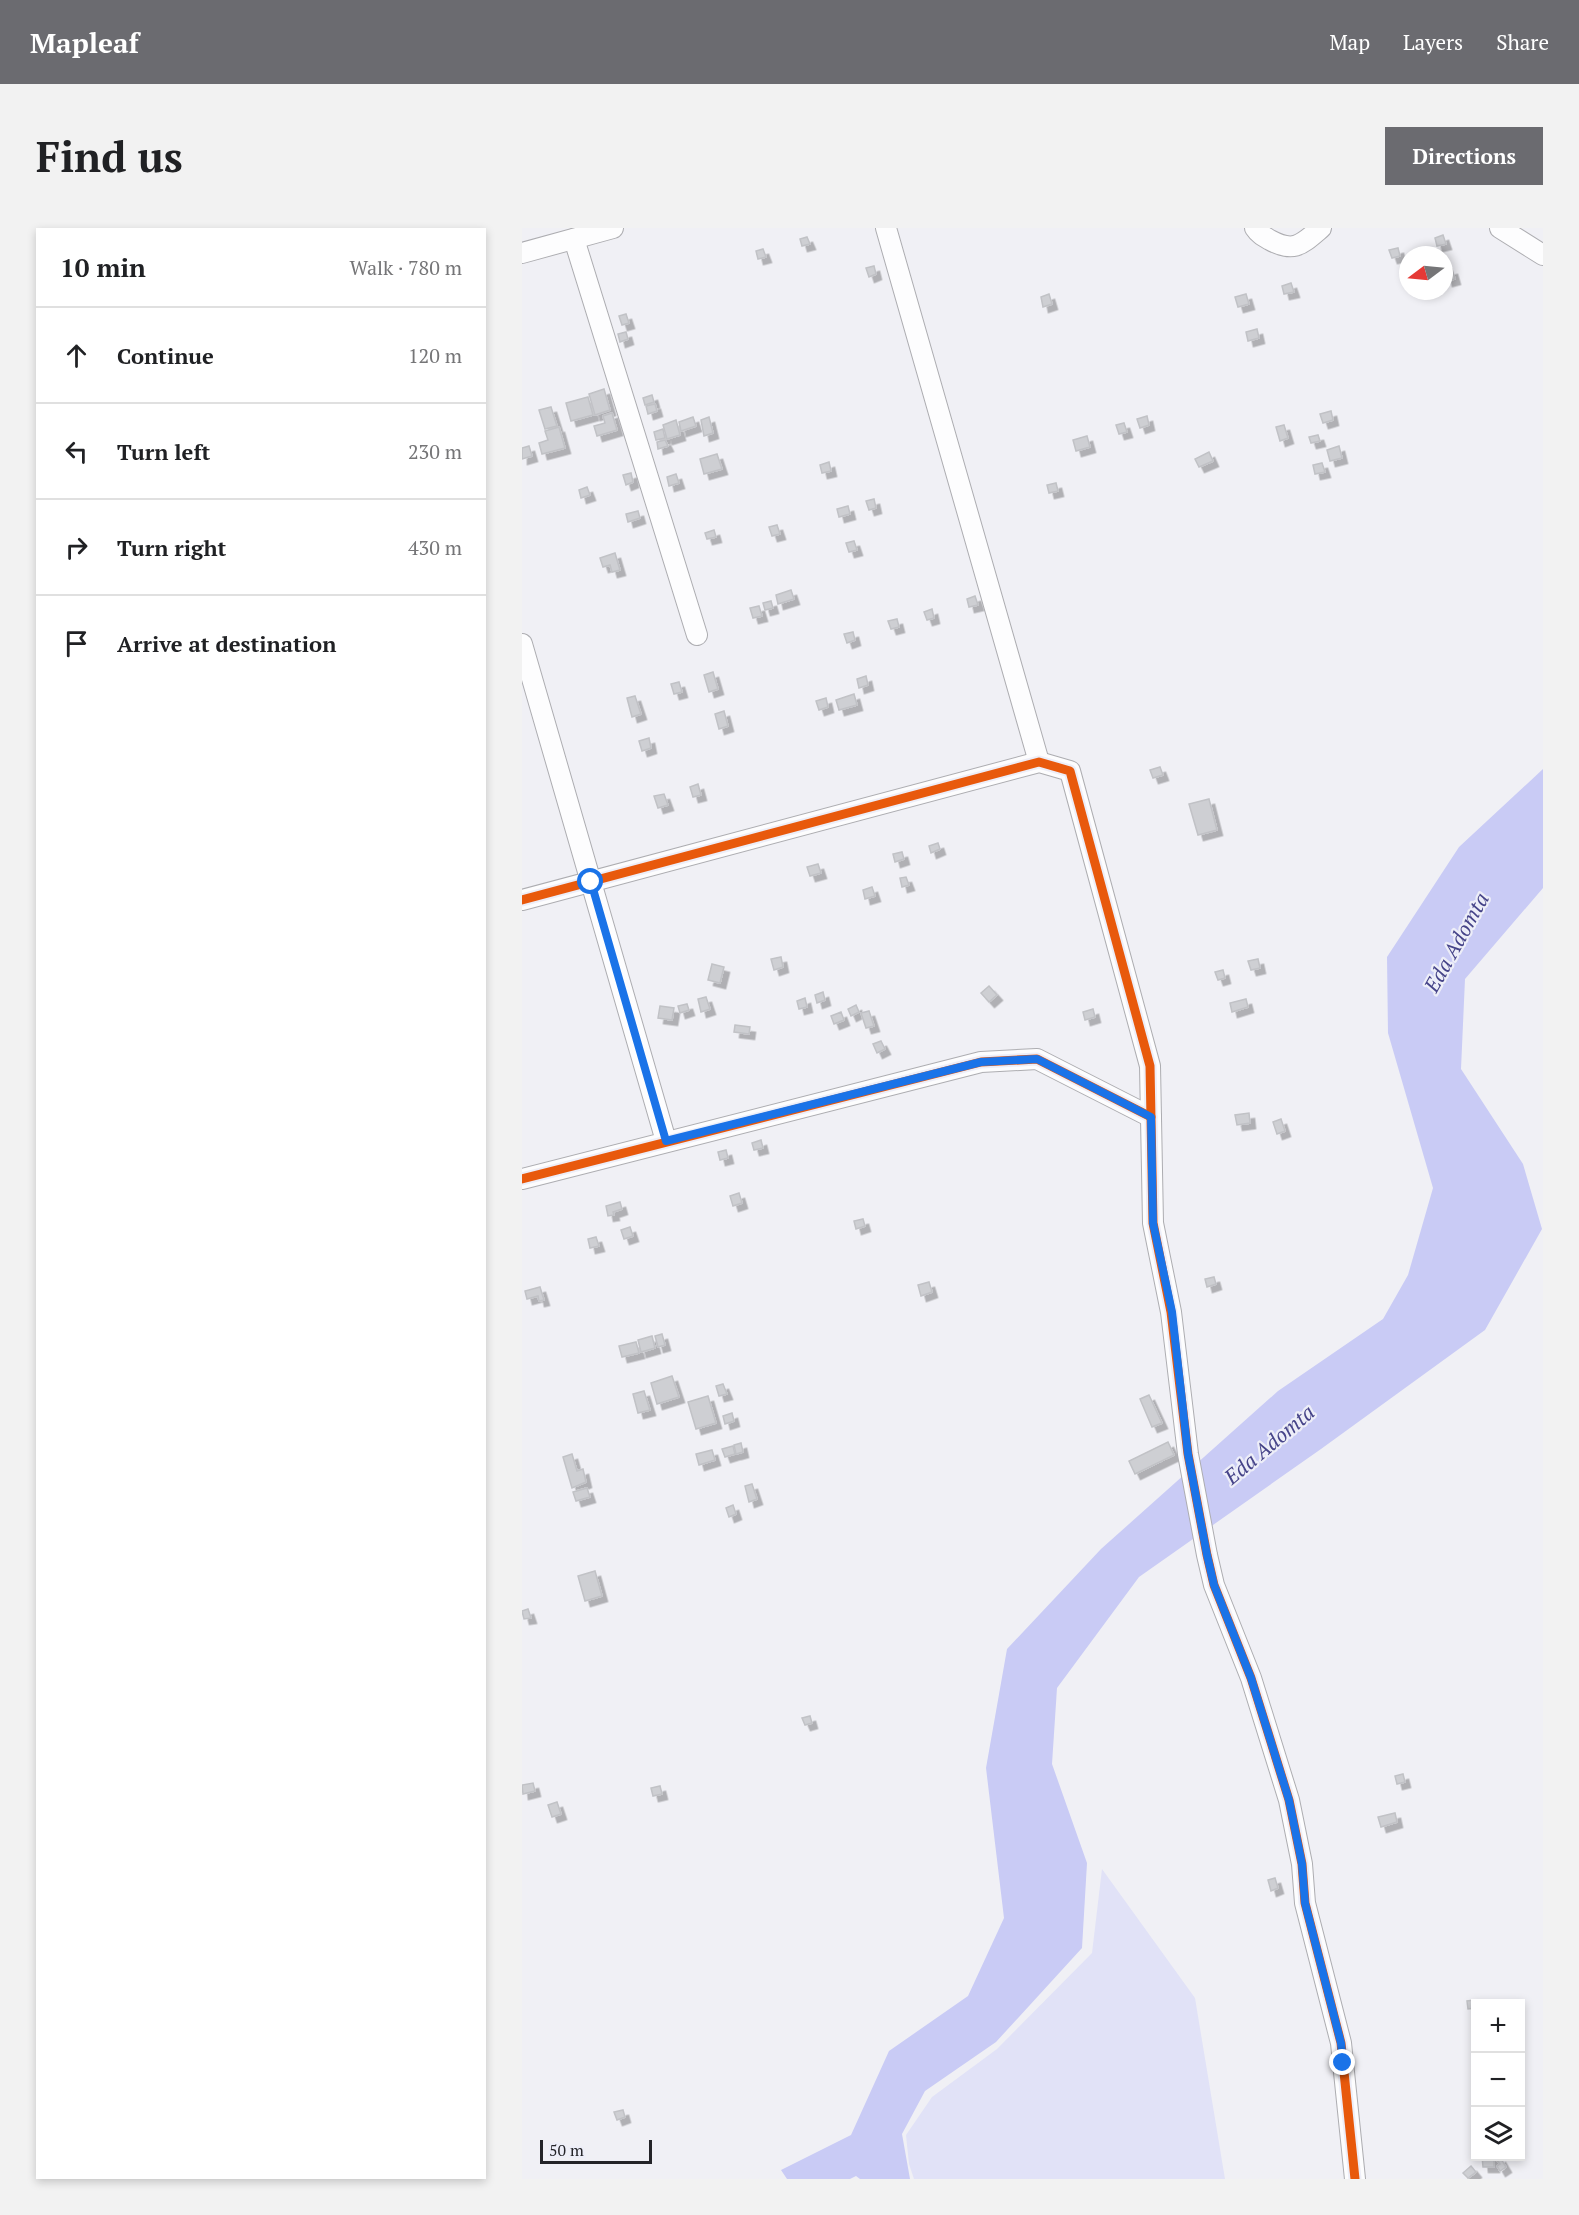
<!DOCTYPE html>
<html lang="en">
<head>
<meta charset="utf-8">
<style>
  body { margin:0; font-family:"PT Serif",serif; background:#f2f2f2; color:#202124 }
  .controls { position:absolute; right:18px; bottom:18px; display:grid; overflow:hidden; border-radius:0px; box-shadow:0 3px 9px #0003 }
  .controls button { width:54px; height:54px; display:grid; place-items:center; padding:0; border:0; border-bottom:2px solid #e0e0e0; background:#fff; color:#202124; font:30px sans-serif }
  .compass { position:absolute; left:877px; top:18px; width:54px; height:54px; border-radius:50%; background:#fff; box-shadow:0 3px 9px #0003; rotate:254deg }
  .scale { position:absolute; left:18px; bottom:15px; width:112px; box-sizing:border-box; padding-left:6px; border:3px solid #242428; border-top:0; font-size:16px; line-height:21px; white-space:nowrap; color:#242428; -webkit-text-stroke:4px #edeef8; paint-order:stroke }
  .stop { position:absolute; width:18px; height:18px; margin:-14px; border:4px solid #1a73e8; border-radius:50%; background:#fff }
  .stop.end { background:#1a73e8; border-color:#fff; box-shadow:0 2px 6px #0008 }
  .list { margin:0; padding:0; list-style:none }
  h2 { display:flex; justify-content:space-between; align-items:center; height:78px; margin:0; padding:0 24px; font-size:26px }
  h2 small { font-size:20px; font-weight:400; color:#757577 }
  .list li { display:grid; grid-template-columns:39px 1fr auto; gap:18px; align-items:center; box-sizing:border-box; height:96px; padding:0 24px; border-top:2px solid #e0e0e0 }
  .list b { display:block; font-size:22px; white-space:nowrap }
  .list em { font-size:20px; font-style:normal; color:#757577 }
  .icon { flex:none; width:33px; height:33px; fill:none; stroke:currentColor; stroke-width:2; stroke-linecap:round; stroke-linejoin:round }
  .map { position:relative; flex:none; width:1021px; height:1951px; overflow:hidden; border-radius:0px }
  header { display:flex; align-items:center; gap:36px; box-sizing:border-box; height:84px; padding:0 30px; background:#6b6b70; color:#fff }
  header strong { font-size:28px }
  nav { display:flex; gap:33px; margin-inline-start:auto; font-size:21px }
  .intro { display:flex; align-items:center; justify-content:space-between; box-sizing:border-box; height:144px; padding:0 36px }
  h1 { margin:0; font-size:42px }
  .button { padding:15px 27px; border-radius:0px; background:#6b6b70; color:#fff; font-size:21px; font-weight:700 }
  main { display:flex; gap:36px; padding:0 36px }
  aside { flex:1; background:#fff; border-radius:0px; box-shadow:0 3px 9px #0003 }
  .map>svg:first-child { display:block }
  .green { fill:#e1e2f7 }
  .water { fill:#c9cbf5 }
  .building { fill:#cecfd3; stroke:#c1c2c6; stroke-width:1.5; filter:url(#shadow) }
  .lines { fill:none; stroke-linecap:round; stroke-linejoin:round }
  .minor-casing { stroke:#adadb1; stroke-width:22 }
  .minor { stroke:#fdfdfe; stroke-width:20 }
  .cycleway-casing { stroke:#edeef8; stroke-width:13 }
  .cycleway { stroke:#e8590c; stroke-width:9 }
  .route { stroke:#1a73e8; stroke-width:8 }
  .labels { text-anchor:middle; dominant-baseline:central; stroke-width:4.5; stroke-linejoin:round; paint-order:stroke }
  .water-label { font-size:21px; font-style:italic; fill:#464489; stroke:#edeef8 }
</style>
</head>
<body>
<header>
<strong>Mapleaf</strong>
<nav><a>Map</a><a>Layers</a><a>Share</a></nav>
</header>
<div class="intro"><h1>Find us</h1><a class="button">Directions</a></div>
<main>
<aside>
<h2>10 min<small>Walk · 780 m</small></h2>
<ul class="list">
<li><svg class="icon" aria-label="ahead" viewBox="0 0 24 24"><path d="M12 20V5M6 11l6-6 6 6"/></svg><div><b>Continue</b></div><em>120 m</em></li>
<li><svg class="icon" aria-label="left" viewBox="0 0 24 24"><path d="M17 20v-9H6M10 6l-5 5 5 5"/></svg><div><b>Turn left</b></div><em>230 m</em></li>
<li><svg class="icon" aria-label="right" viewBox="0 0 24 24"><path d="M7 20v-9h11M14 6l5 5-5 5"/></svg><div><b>Turn right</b></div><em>430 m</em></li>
<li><svg class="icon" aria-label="arrive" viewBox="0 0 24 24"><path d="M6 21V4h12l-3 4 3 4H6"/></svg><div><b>Arrive at destination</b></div></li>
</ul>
</aside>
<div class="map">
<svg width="1021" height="1951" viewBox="0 0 1021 1951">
  <defs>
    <filter id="shadow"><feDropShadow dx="5.5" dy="5.5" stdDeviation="0" flood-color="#0004"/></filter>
  </defs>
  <rect width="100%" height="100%" fill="#f0f0f5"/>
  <!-- green -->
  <path class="green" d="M580,1641l93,129 30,181h-311l-5,-15 -3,-29 26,-38 65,-48 95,-96z"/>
  <!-- water -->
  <path class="water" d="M1021,541v119l-78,91 -4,90 62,95 19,65 -57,101 -164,119 -182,128 -82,111 -5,76 35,99 -5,85 -86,94 -71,49 -23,43 8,45h-50l-4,-3 -6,3h-63l-6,-9 70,-35 38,-84 79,-55 36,-78 -18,-150 21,-119 94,-100 177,-158 105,-72 25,-44 25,-87 -45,-155 -1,-76 72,-110z"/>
  <!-- building -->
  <g class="building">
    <path d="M921,7l3,9 -9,2 -2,-8z"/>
    <path d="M285,9l3,7 -8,2 -2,-7z"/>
    <path d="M876,20l2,8 -8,2 -3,-8z"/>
    <path d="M241,21l3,8 -8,2 -2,-8z"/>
    <path d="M352,38l2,8 -7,3 -3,-9z"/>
    <path d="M930,41l3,10 -8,2 -2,-10z"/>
    <path d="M769,55l3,9 -10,2 -2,-8z"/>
    <path d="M527,66l3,10 -9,3 -2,-10z"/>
    <path d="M724,66l3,10 -11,3 -3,-10z"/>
    <path d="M104,86l3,9 -7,2 -3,-9z"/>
    <path d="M735,101l2,9 -11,3 -2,-9z"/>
    <path d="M104,104l2,7 -8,3 -2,-8z"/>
    <path d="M82,161l6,21 -15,5 -6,-21z"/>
    <path d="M130,167l2,7 -9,3 -2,-7z"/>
    <path d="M66,169l5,18 -22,6 -5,-18z"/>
    <path d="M133,176l2,7 -9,3 -2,-8z"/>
    <path d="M29,179l6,19 -12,3 -6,-19z"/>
    <path d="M809,183l2,9 -10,3 -3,-9z"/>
    <path d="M90,185l5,17 -20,6 -3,-10 11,-3 -2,-7z"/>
    <path d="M625,188l2,9 -9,3 -3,-9z"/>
    <path d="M171,189l3,9 -15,5 -2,-9z"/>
    <path d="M187,189l4,16 -9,3 -3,-16z"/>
    <path d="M154,192l4,15 -13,4 -4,-14z"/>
    <path d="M602,195l3,9 -8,2 -3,-9z"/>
    <path d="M762,197l4,13 -8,3 -4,-14z"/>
    <path d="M37,199l6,21 -23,6 -3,-11 9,-3 -3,-9z"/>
    <path d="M141,201l2,9 -9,2 -2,-8z"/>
    <path d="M796,207l2,6 -9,2 -2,-6z"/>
    <path d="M565,208l3,11 -14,4 -3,-11z"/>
    <path d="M143,212l3,6 -10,3 -1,-7z"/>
    <path d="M7,218l3,10 -10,3v-11z"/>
    <path d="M817,218l3,12 -12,3 -3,-11z"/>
    <path d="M687,224l4,9 -14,6 -4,-8z"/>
    <path d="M195,226l5,15 -18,5 -4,-15z"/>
    <path d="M307,234l2,9 -9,2 -2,-8z"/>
    <path d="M800,235l3,9 -10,2 -2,-9z"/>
    <path d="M109,245l2,9 -7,3 -3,-10z"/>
    <path d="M154,246l3,9 -10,3 -2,-9z"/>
    <path d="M534,255l2,8 -9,2 -2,-8z"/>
    <path d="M65,259l3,8 -9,3 -2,-8z"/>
    <path d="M352,271l2,9 -7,2 -3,-9z"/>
    <path d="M326,278l2,8 -11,3 -2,-8z"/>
    <path d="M116,283l2,7 -12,4 -2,-8z"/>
    <path d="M255,297l3,9 -8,2 -3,-9z"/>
    <path d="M192,302l2,7 -9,2 -2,-6z"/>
    <path d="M332,313l3,9 -8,2 -3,-9z"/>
    <path d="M93,325l5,17 -8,2 -2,-7 -7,2 -3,-9z"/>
    <path d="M269,362l3,9 -16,5 -2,-9z"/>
    <path d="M453,368l3,9 -9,2 -2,-8z"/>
    <path d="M249,373l2,7 -8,2 -2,-7z"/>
    <path d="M237,378l3,10 -9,2 -3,-10z"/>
    <path d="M410,381l2,9 -7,2 -3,-8z"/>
    <path d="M375,391l2,8 -8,2 -3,-8z"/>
    <path d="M331,404l2,8 -8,3 -3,-9z"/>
    <path d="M191,444l5,17 -9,3 -5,-17z"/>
    <path d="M344,448l2,9 -9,3 -2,-9z"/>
    <path d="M157,454l3,10 -8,2 -3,-10z"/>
    <path d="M332,466l3,11 -18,5 -3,-10z"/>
    <path d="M113,468l6,18 -9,3 -5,-19z"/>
    <path d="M304,470l2,9 -9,3 -3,-9z"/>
    <path d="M202,483l4,15 -9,3 -4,-15z"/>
    <path d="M127,510l2,10 -9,3 -3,-10z"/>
    <path d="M638,539l3,8 -10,3 -3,-8z"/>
    <path d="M176,556l3,11 -8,2 -3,-10z"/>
    <path d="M142,566l4,11 -10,3 -4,-12z"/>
    <path d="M687,571l8,31 -19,5 -9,-31z"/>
    <path d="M416,615l2,6 -9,4 -2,-7z"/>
    <path d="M380,624l2,7 -9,3 -2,-8z"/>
    <path d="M296,636l3,9 -11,3 -3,-9z"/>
    <path d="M384,649l3,8 -7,2 -2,-9z"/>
    <path d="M350,659l3,9 -10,3 -2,-9z"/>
    <path d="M259,729l2,10 -9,3 -3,-11z"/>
    <path d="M736,731l2,9 -9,2 -3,-9z"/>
    <path d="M190,736l12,3 -4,16 -12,-3z"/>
    <path d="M701,742l2,8 -7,2 -3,-8z"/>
    <path d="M467,758l8,9 -8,7 -8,-9z"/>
    <path d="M301,764l2,8 -8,3 -2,-8z"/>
    <path d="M184,769l4,12 -9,3 -3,-13z"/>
    <path d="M283,770l2,9 -8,2 -2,-8z"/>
    <path d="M724,771l2,8 -16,5 -2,-9z"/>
    <path d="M165,776l2,6 -9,3 -2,-7z"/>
    <path d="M334,777l3,7 -8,4 -3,-7z"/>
    <path d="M138,778l14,2 -2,12 -14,-2z"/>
    <path d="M571,781l2,8 -10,3 -2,-8z"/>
    <path d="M347,783l5,15 -8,2 -5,-15z"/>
    <path d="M319,784l3,8 -10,4 -3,-8z"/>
    <path d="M213,797l15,2 -1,7 -15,-2z"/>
    <path d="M359,813l4,8 -8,4 -4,-9z"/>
    <path d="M727,885l1,10 -13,2 -2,-10z"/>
    <path d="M759,891l4,12 -8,3 -4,-12z"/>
    <path d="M239,912l2,8 -9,2 -2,-7z"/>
    <path d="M204,922l2,8 -8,2 -2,-8z"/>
    <path d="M217,965l3,10 -9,3 -3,-10z"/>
    <path d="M98,974l2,7 -9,3 1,3 -6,1 -2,-10z"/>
    <path d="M341,991l2,7 -9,3 -2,-8z"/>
    <path d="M108,999l3,9 -9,3 -3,-9z"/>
    <path d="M74,1009l3,9 -9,2 -2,-9z"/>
    <path d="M692,1049l2,7 -9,3 -2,-8z"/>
    <path d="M407,1054l3,10 -11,4 -3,-11z"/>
    <path d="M18,1059l4,13 -5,1 -1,-5 -11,3 -2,-8z"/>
    <path d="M140,1106l3,11 -7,2 -3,-11z"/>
    <path d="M130,1108l3,12 -14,4 -3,-12z"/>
    <path d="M114,1114l3,11 -17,4 -3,-11z"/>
    <path d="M150,1148l7,21 -22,7 -6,-21z"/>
    <path d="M201,1156l4,10 -8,2 -3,-10z"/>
    <path d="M122,1163l6,19 -12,3 -5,-19z"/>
    <path d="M627,1167l13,28 -10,4 -12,-28z"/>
    <path d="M186,1168l8,27 -20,6 -8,-27z"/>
    <path d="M210,1185l2,8 -9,3 -2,-8z"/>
    <path d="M646,1214l6,13 -39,19 -6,-13z"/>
    <path d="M219,1215l2,9 -7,2 -2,-9z"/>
    <path d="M211,1218l2,8 -10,3 -3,-8z"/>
    <path d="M190,1222l3,10 -16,5 -3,-11z"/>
    <path d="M50,1226l5,17 6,-2 3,13 -14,6 -9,-31z"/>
    <path d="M230,1256l5,15 -8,3 -4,-16z"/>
    <path d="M65,1260l3,9 -14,4 -3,-9z"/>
    <path d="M211,1277l3,9 -7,3 -3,-9z"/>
    <path d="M73,1343l7,25 -17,5 -7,-25z"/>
    <path d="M6,1381l3,9 -7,1 -2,-8z"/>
    <path d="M288,1488l2,7 -7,2 -3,-7z"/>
    <path d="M881,1546l2,8 -8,2 -2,-8z"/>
    <path d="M11,1555l2,8 -12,3 -1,-9z"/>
    <path d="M138,1558l2,8 -9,2 -2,-8z"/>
    <path d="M35,1574l4,12 -9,3 -4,-12z"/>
    <path d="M873,1585l2,9 -16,5 -3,-10z"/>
    <path d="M753,1650l3,10 -7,3 -3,-11z"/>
    <path d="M952,1772l2,8 -8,1 -1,-8z"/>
    <path d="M101,1882l2,7 -8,3 -3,-8z"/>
    <path d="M960,1928h12v11h-11z"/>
    <path d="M978,1929l6,10 -6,4 -3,-5 3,-2 -4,-5z"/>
    <path d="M949,1938l5,6 -8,6 -5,-5z"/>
  </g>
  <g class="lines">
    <!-- minor casing -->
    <g class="minor-casing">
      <g id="minor">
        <path d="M364,0l153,534"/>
        <path d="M733,0c4,6 8,8 15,12 24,13 31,5 51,-12"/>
        <path d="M978,0l43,27"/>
        <path d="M52,11l123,396"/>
        <path d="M0,25l91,-25"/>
        <path d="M0,416l144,497"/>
        <path d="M0,672l517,-138 31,9 80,295 3,157 18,89 17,142 19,101 7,30 37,93 38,122 13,64 3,39 36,140 14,136"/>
        <path d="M0,951l459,-117 56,-3 114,58"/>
      </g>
    </g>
    <!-- minor -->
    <use href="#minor" class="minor"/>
    <!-- cycleway casing -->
    <g class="cycleway-casing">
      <g id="cycleway">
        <path d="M0,672l517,-138 31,9 80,295 3,157 18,89 17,142 19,101 7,30 37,93 38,122 13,64 3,39 36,140 14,136"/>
        <path d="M0,951l459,-117 56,-3 114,58"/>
      </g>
    </g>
    <!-- cycleway -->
    <use href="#cycleway" class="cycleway"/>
  </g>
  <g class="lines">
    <!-- route -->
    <path class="route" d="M69,654l75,259 315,-79 56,-3 114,58 2,106 19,89 16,142 19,101 7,30 37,93 38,122 13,64 3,39 36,140 2,20"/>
  </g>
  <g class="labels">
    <!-- water labels -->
    <g class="water-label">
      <text transform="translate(934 714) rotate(-61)">Eda Adomta</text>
      <text transform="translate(747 1216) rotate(-40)">Eda Adomta</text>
    </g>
  </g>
</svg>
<div class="controls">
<button>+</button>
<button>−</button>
<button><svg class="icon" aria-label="layers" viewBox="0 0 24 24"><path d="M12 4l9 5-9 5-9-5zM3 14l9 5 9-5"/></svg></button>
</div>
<svg class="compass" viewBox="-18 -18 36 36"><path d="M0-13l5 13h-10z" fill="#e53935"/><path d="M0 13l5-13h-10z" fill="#757577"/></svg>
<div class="scale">50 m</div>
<div class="stop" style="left:69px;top:654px"></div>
<div class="stop end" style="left:821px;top:1835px"></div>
</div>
</main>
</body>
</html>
